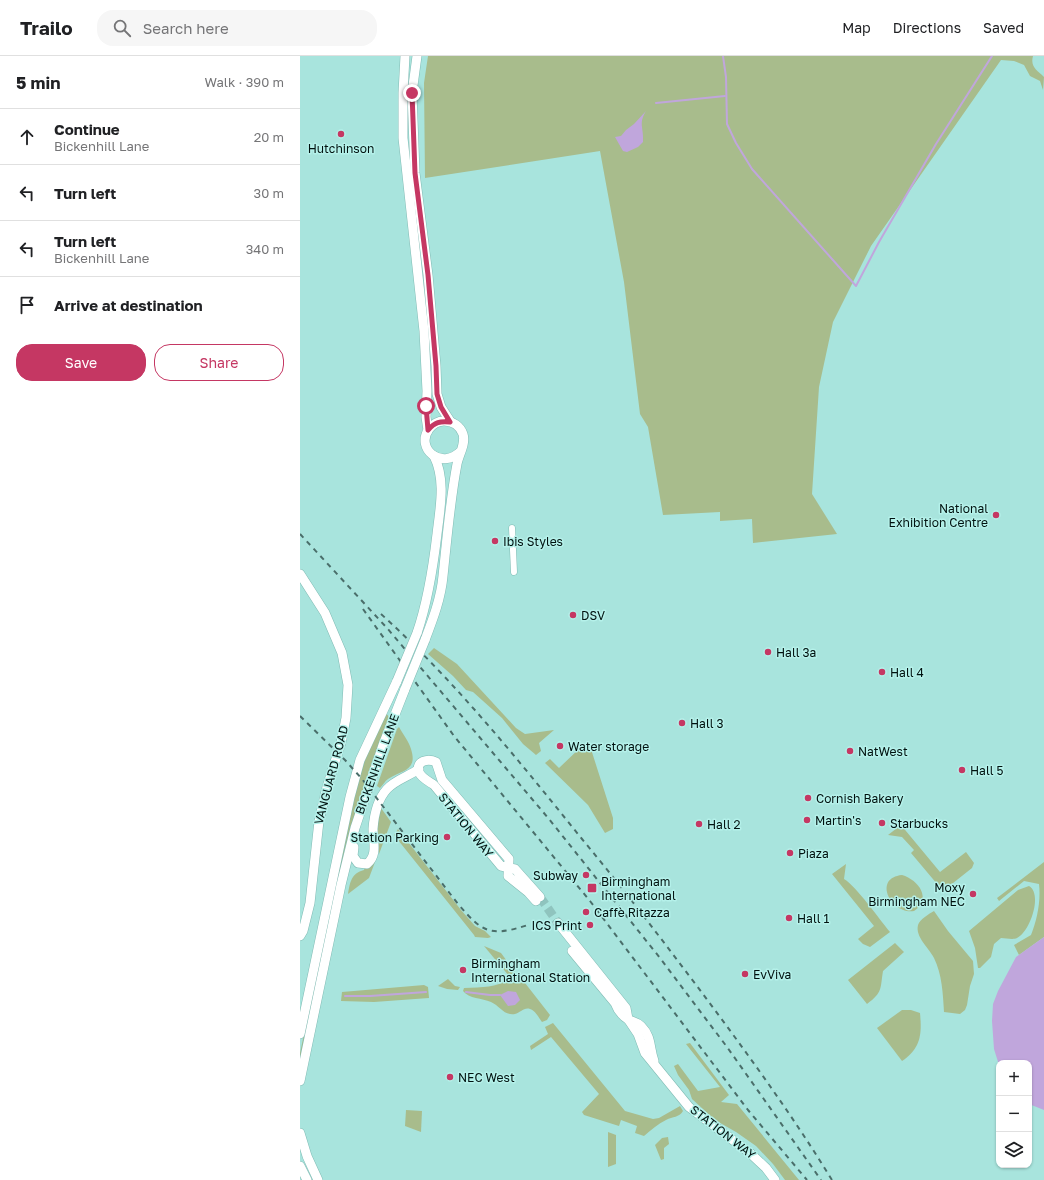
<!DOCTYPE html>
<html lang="en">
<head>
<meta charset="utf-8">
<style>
  body { margin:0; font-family:"Golos Text",sans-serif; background:#f6f6f6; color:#202124 }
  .controls { position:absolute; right:12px; bottom:12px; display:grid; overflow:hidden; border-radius:8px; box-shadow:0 1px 3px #0004 }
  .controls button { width:36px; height:36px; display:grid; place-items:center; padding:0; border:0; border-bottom:1px solid #e0e0e0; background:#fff; color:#202124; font:20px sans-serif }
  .stop { position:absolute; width:12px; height:12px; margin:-9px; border:3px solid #c53763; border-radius:50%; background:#fff }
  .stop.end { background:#c53763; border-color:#fff; box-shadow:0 1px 4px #0008 }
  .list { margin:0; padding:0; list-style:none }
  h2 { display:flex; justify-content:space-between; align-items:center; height:52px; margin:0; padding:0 16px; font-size:17px }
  h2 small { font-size:13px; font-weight:400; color:#757577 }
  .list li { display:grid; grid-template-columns:26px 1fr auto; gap:12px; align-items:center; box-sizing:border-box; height:56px; padding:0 16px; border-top:1px solid #e0e0e0 }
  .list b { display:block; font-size:15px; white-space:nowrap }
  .list p { margin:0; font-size:13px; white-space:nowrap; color:#757577 }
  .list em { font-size:13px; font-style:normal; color:#757577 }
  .actions { display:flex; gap:8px; padding:12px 16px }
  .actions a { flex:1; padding:9px 0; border:1px solid #c53763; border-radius:16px; text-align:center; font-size:14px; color:#c53763 }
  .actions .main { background:#c53763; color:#fff }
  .icon { flex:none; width:22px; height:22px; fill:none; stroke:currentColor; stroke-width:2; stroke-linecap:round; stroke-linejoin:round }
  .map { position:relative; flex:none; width:744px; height:1124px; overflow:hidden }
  header { display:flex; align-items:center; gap:24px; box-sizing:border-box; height:56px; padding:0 20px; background:#fff; border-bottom:1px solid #e0e0e0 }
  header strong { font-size:19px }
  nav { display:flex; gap:22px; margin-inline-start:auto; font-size:14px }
  .search { width:280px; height:36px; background:#f6f6f6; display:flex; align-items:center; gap:10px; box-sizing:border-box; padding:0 14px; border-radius:16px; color:#757577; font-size:15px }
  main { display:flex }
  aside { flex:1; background:#fff }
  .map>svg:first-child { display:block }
  .green { fill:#a8bc8c }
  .water { fill:#c0a6dc }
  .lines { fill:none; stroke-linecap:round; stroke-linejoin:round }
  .stream { stroke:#c0a6dc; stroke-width:2 }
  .secondary-tunnel { stroke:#8fc4be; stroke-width:9; stroke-dasharray:9 4.5; stroke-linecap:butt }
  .street-casing { stroke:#80bbb4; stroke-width:7 }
  .secondary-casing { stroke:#80bbb4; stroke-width:10 }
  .street { stroke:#fff; stroke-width:6 }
  .secondary { stroke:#fff; stroke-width:9 }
  .rail { stroke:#4a6e6a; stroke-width:2; stroke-dasharray:5 5; stroke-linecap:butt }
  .secondary-bridge-casing { stroke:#80bbb4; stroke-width:10; stroke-linecap:butt }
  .secondary-bridge { stroke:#fff; stroke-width:9 }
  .route { stroke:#c53763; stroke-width:5 }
  .poi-dot { fill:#c53763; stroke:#b5f1ea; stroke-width:1.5 }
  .labels { text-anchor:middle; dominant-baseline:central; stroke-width:3; stroke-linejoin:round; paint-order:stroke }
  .poi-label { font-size:12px; fill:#00110f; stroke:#b5f1ea; text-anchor:start }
  .street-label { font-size:12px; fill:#00110f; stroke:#b5f1ea }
</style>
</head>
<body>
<header>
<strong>Trailo</strong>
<div class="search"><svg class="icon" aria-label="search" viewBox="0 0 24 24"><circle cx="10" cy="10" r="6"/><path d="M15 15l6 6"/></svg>Search here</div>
<nav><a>Map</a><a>Directions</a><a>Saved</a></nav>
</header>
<main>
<aside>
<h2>5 min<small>Walk · 390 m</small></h2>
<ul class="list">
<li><svg class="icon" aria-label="ahead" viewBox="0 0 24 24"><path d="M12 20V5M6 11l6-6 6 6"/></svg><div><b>Continue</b><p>Bickenhill Lane</p></div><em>20 m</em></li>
<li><svg class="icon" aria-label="left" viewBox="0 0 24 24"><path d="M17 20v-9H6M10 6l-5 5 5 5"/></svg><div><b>Turn left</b></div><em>30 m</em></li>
<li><svg class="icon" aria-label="left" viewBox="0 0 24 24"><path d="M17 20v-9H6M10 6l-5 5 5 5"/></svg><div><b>Turn left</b><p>Bickenhill Lane</p></div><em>340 m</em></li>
<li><svg class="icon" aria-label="arrive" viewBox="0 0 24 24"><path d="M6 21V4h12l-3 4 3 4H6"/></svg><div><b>Arrive at destination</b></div></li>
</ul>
<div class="actions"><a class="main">Save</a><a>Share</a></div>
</aside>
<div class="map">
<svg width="744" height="1124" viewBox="0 0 744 1124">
  <rect width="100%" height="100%" fill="#a8e4dd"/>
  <!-- green -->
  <g class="green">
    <path d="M128,0h605c-3,11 4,14 11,21l-1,13 -3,-9 -10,-5 -6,-11 -10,-4 -13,-1 -130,186 -38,76 -14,65 -7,107 25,40 -84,9 -1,-24 -32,2v-9l-57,3 -15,-88 -8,-13 -16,-132 -24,-131 -175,27 -1,-95z"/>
    <path d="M134,592l23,16 59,64 9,6 29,-4 -15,13 2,8 -5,4 -13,-11 -21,-26 -29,-26 -7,-2 -13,-14 -25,-22z"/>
    <path d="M86,657l3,4 -18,51 -71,298v-13l56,-266 12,-36z"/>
    <path d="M99,671c4,7 10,15 12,22 7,22 -9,21 -23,30 -3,2 -5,6 -8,9l-3,-2 20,-57z"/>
    <path d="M283,687l7,3 23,72v11l-8,4 -17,-28 -43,-42 5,-4 9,9 22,-21z"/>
    <path d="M81,752l10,14 -12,32 -2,-36z"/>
    <path d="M601,769l39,47 26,-20 8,11 -2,5 -29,23 -32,-38 3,-3 -12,-13 -14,-2z"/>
    <path d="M98,773l63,81 14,16 10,5 6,6 -3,1 -13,-1 -1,-2 -80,-100z"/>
    <path d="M75,806l-6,16 -21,16c2,-11 3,-21 16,-24l1,-4h4z"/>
    <path d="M744,806v75l-25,18 -5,-10 17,-10c6,-15 10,-34 8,-51l-15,-3 -25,20 -2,-3z"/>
    <path d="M546,808l-2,15c12,7 36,41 46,53l-20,15 -7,-3 -5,-5 16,-13 -42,-52z"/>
    <path d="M602,819c17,5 30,24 12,36 -23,4 -42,-33 -12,-36z"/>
    <path d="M729,830c14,8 1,46 -12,52 -4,2 -11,0 -16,0l-7,6 -3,13 -11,11h-2l-3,-20 -6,-17 49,-41z"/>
    <path d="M634,855l14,20 25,30 1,13 -4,12 -3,19 -2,5 -5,4 -16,-2c-1,-18 -2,-38 -10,-54 -5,-10 -19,-21 -16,-33 2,-6 11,-11 16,-14z"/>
    <path d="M595,887l9,9 -21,19c-3,18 0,21 -16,33l-19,-24z"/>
    <path d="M184,890l17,7 14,19 -6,4z"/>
    <path d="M218,918l32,41 -3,5 -5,2c-3,-4 -7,-12 -12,-13 -6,-2 -10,4 -15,5 -11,2 -15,-8 -24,-12 -9,-4 -22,-3 -28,-11l1,-3c23,-1 34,0 54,-14z"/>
    <path d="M148,923l7,7 5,1 -2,3 -11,-1 -9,-3z"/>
    <path d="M124,929l4,2 1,11 -55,4 -33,-1 1,-9z"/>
    <path d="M602,954h9l9,3c2,21 1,35 -18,48l-25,-33z"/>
    <path d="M253,967l72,88 28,8 6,-1 21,-12 3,5c-4,7 -10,5 -17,9 -8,4 -15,10 -22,16l-9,-3 2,-7 -16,-6 -2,6 -35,-11 -2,-3 17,-18 -48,-57 -20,13 -1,-4 18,-12 -3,-7z"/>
    <path d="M390,987l39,52 -8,7 16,2 62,76h-14l-12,-16 -17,-18 -20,-14 -21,-12 -23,-21 -3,-9 -11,-15 -4,-9 4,-2 20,27 22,-4 -34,-43z"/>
    <path d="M106,1054l16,1 -1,21 -16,-6z"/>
    <path d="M308,1076l8,3v29l-8,3z"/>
    <path d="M368,1081l1,7 -5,4v11l-3,1 -6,-15 7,-7z"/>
  </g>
  <!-- water -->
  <g class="water">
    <path d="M346,55c-8,13 -2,16 -3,31l-5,5 -11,5 -4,-1 -8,-14 6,-1 5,-6 8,-6z"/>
    <path d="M744,881v173l-15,-6v-41h-30v2l-5,-16 -2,-28 1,-17 5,-13 18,-34z"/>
    <path d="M208,935l8,1 4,8 -5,5 -7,1 -8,-11z"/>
  </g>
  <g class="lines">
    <!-- stream -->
    <g class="stream">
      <path d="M423,0l3,21 1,47 9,19 16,26 104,117 23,-44 57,-98 56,-88"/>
      <path d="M356,47l69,-7"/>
      <path d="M166,936l24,3h10"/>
      <path d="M45,940h25l56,-4"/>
    </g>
    <!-- secondary-tunnel -->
    <path class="secondary-tunnel" d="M240,841l18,26"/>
    <!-- street casing -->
    <g class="street-casing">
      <path id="street" d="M212,472l2,44"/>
    </g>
    <!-- secondary casing -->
    <g class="secondary-casing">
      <g id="secondary">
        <path d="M105,0l-2,37v45l21,193 3,60 -1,26 2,13"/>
        <path d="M117,0l-5,37 3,80 13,102 8,91 1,28 4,13 9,14"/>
        <path d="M0,518l25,39 17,40 6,32 -2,33 -5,25 -14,44 -8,34 -9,82 -7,28 -3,5"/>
        <path d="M117,577c11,-32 16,-65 20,-99 3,-26 9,-54 -3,-78"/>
        <path d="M125,584c8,-21 16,-42 18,-64 4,-38 7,-75 14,-112 2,-10 9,-20 6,-30 -3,-8 -10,-13 -19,-13 -6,0 -11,3 -15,8 -14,19 12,42 32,22"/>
        <path d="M54,791l-1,9 5,7 9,1c11,-9 6,-22 6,-35 1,-14 4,-29 14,-40 8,-9 22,-13 32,-20"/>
        <path d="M236,845l-8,-9 -20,-16 1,-17 -67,-79 -6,-18c-8,-4 -21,-1 -17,10 2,6 11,10 15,13l67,81 14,3 25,28"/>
        <path d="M258,867l68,85 2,11 10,15 7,19 44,54 61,46 16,15 9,12"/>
        <path d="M272,895l43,52c3,8 7,13 14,17 4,2 8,2 12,6 11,11 8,21 13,35"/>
        <path d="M0,978l50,-237 10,-37 37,-79"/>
        <path d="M0,1025l41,-196 14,-57 28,-83 22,-56"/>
        <path d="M0,1077l7,23 11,24"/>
        <path d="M0,1110l7,14"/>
      </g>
    </g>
    <!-- street -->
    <use href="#street" class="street"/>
    <!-- secondary -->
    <use href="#secondary" class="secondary"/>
    <!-- rail -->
    <g class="rail">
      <path d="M0,478l87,94 162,191 111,139 67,89 94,133"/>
      <path d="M63,553l91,127 136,165 158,209 59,70"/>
      <path d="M81,558c75,68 138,147 201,225 40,48 77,97 115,147 47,63 94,127 135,194"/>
      <path d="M0,660l45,44 17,19 96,125c25,29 32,33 70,21"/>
    </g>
    <!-- secondary-bridge casing -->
    <g class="secondary-bridge-casing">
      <g id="secondary-bridge">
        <path d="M97,625l20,-48"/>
        <path d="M105,633l20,-49"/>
      </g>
    </g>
    <!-- secondary-bridge -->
    <use href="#secondary-bridge" class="secondary-bridge"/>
  </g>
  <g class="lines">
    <!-- route -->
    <path class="route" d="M112,37l3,80 13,102 8,91 1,28 4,13 9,15c-10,-1 -15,0 -22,8l-2,-24"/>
  </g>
  <!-- markers -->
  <g class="poi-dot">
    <circle cx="41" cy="78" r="4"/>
    <circle cx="696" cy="459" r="4"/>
    <circle cx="195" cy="485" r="4"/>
    <circle cx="273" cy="559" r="4"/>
    <circle cx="468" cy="596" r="4"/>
    <circle cx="582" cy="616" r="4"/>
    <circle cx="382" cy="667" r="4"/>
    <circle cx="260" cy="690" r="4"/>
    <circle cx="550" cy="695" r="4"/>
    <circle cx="662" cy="714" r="4"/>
    <circle cx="508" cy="742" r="4"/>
    <circle cx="507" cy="764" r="4"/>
    <circle cx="582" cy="767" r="4"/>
    <circle cx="399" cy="768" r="4"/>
    <circle cx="147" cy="781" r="4"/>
    <circle cx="490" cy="797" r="4"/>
    <circle cx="286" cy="819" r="4"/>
    <rect x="287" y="827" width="10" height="10" rx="2"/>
    <circle cx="673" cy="838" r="4"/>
    <circle cx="286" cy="856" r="4"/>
    <circle cx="489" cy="862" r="4"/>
    <circle cx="290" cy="869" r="4"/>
    <circle cx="163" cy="914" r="4"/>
    <circle cx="445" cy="918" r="4"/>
    <circle cx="150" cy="1021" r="4"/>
  </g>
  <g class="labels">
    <!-- poi labels -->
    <g class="poi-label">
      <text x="41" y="92" text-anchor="middle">Hutchinson</text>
      <text x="688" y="452" text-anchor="end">National<tspan x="688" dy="14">Exhibition Centre</tspan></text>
      <text x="203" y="485">Ibis Styles</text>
      <text x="281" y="559">DSV</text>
      <text x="476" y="596">Hall 3a</text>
      <text x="590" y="616">Hall 4</text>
      <text x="390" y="667">Hall 3</text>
      <text x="268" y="690">Water storage</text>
      <text x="558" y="695">NatWest</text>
      <text x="670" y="714">Hall 5</text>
      <text x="516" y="742">Cornish Bakery</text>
      <text x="515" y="764">Martin's</text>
      <text x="590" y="767">Starbucks</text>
      <text x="407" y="768">Hall 2</text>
      <text x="139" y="781" text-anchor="end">Station Parking</text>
      <text x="498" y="797">Piaza</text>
      <text x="278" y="819" text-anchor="end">Subway</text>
      <text x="301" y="825">Birmingham<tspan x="301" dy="14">International</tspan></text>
      <text x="665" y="831" text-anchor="end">Moxy<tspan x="665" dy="14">Birmingham NEC</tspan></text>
      <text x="294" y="856">Caffè Ritazza</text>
      <text x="497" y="862">Hall 1</text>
      <text x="282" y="869" text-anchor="end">ICS Print</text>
      <text x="171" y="907">Birmingham<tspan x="171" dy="14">International Station</tspan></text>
      <text x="453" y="918">EvViva</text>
      <text x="158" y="1021">NEC West</text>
    </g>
    <!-- street labels -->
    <g class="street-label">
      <text transform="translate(77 708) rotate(-70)">BICKENHILL LANE</text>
      <text transform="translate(31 719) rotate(-75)">VANGUARD ROAD</text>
      <text transform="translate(166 769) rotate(51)">STATION WAY</text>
      <text transform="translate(423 1076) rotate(38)">STATION WAY</text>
    </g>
  </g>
</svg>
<div class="controls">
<button>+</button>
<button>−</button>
<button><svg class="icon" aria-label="layers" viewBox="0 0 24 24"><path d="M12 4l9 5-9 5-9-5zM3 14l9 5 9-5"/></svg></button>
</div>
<div class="stop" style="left:126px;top:350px"></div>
<div class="stop end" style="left:112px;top:37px"></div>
</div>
</main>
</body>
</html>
